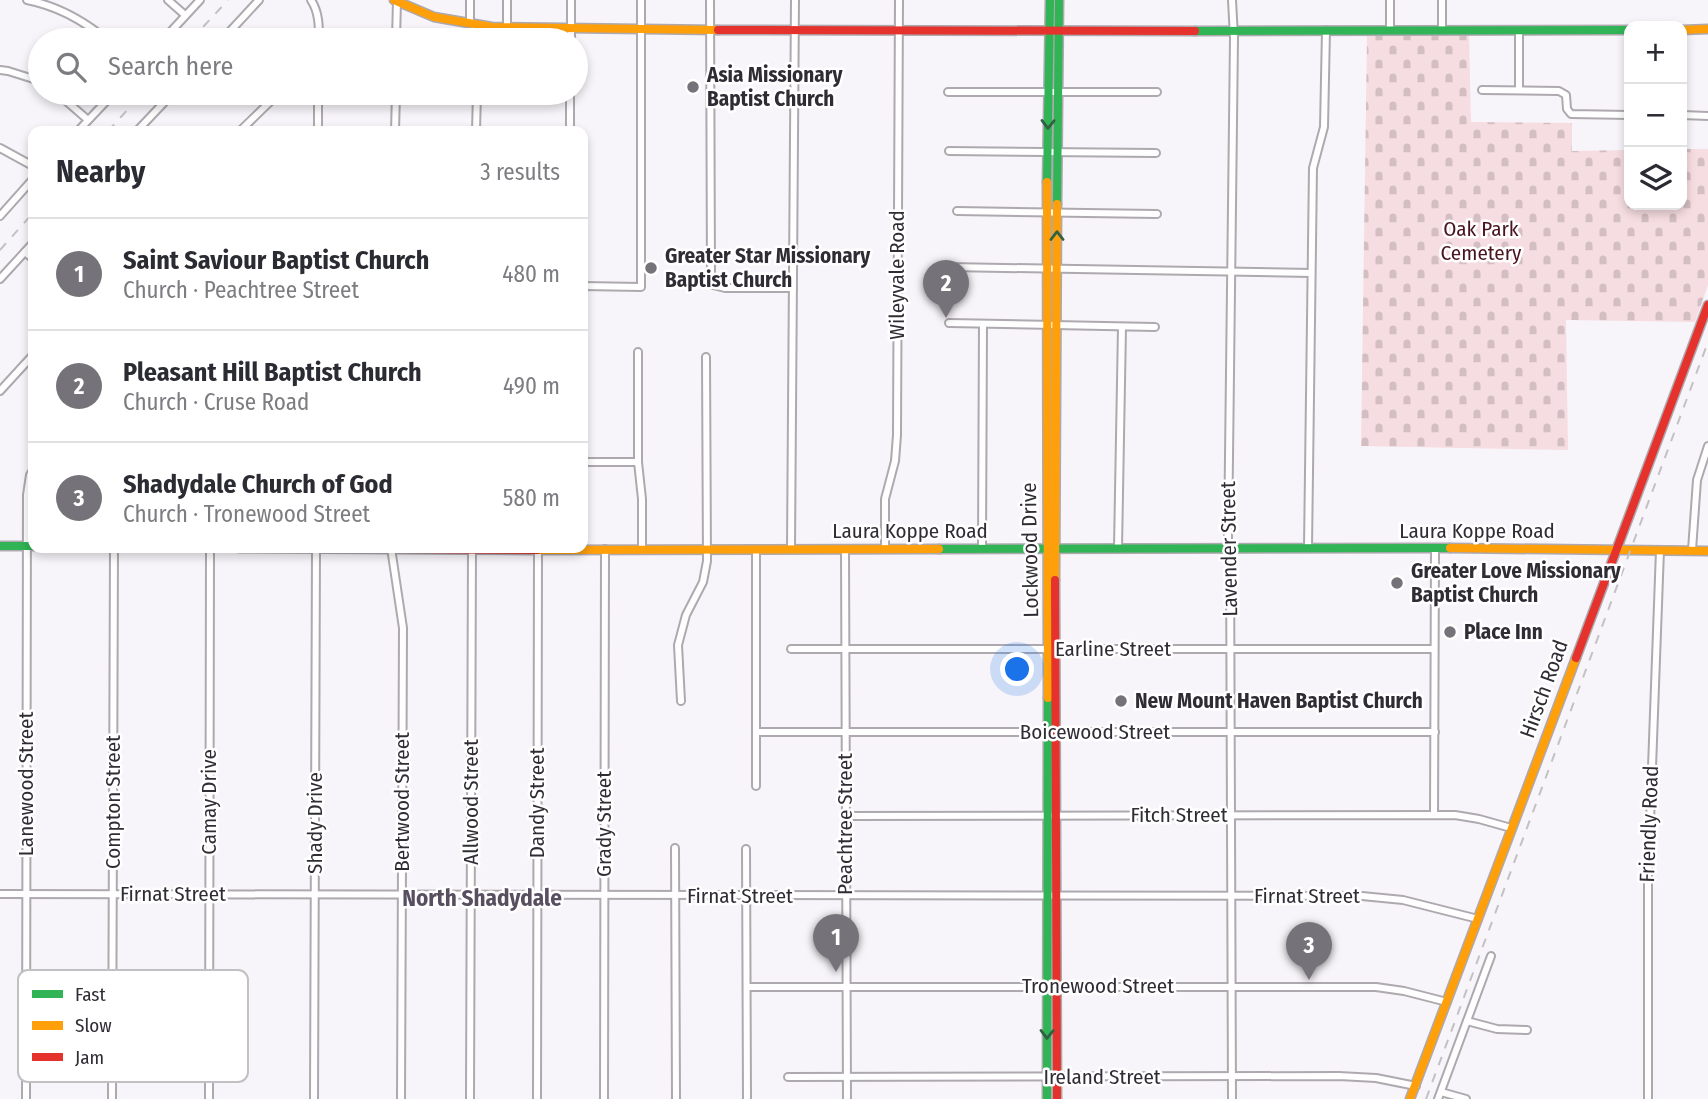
<!DOCTYPE html>
<html lang="en">
<head>
<meta charset="utf-8">
<style>
  body { margin:0; font-family:"Fira Sans Condensed",sans-serif; background:#f2f2f3; color:#2b2b33 }
  .controls { position:absolute; right:21px; top:21px; display:grid; overflow:hidden; border-radius:14px; box-shadow:0 4px 10px #0003 }
  .controls button { width:63px; height:63px; display:grid; place-items:center; padding:0; border:0; border-bottom:2px solid #e1e1e2; background:#fff; color:#2b2b33; font:35px sans-serif }
  .you { position:absolute; left:1018px; top:670px; width:24px; height:24px; margin:-18px; border:5px solid #fff; border-radius:50%; background:#1a73e8; box-shadow:0 0 0 10px #1a73e833 }
  .badge { display:grid; place-items:center; width:46px; height:46px; border-radius:50%; background:#767279; color:#fff; font-size:23px; font-weight:700 }
  .pin { position:absolute; translate:-50% -58px; filter:drop-shadow(0 2px 4px #0008) }
  .pin::after { content:''; position:absolute; top:37px; width:24px; height:21px; background:inherit; clip-path:polygon(0 0,100% 0,50% 100%) }
  .list { margin:0; padding:0; list-style:none }
  h2 { display:flex; justify-content:space-between; align-items:center; height:91px; margin:0; padding:0 28px; font-size:30px }
  h2 small { font-size:23px; font-weight:400; color:#7c7c81 }
  .list li { display:grid; grid-template-columns:46px 1fr auto; gap:21px; align-items:center; box-sizing:border-box; height:112px; padding:0 28px; border-top:2px solid #e1e1e2 }
  .list b { display:block; font-size:26px; white-space:nowrap }
  .list p { margin:0; font-size:23px; white-space:nowrap; color:#7c7c81 }
  .list em { font-size:23px; font-style:normal; color:#7c7c81 }
  .icon { flex:none; width:38px; height:38px; fill:none; stroke:currentColor; stroke-width:2; stroke-linecap:round; stroke-linejoin:round }
  .map { position:relative; flex:none; width:1708px; height:1099px; overflow:hidden }
  .search { position:absolute; background:#fff; box-shadow:0 4px 10px #0003; left:28px; top:28px; width:560px; height:77px; display:flex; align-items:center; gap:18px; box-sizing:border-box; padding:0 24px; border-radius:38px; color:#7c7c81; font-size:26px }
  .panel { position:absolute; background:#fff; box-shadow:0 4px 10px #0003; left:28px; top:126px; width:560px; height:427px; border-radius:14px }
  .map>svg:first-child { display:block }
  .cemetery { fill:url(#cemetery-stones) }
  .lines { fill:none; stroke-linecap:round; stroke-linejoin:round }
  .street-casing { stroke:#ada9af; stroke-width:10 }
  .fast-casing { stroke:#ada9af; stroke-width:11 }
  .slow-casing { stroke:#ada9af; stroke-width:11 }
  .jam-casing { stroke:#ada9af; stroke-width:11 }
  .street { stroke:#fefefe; stroke-width:6 }
  .fast { stroke:#30b455; stroke-width:8 }
  .slow { stroke:#ff9f0a; stroke-width:8 }
  .jam { stroke:#e5322d; stroke-width:8 }
  .rail { stroke:#c2c1c4; stroke-width:2; stroke-dasharray:9 9; stroke-linecap:butt }
  .oneway { stroke:#306241 }
  .poi-dot { fill:#767279; stroke:#fff; stroke-width:2.5 }
  .labels { text-anchor:middle; dominant-baseline:central; stroke-width:5; stroke-linejoin:round; paint-order:stroke }
  .poi-label { font-size:21px; font-weight:bold; fill:#302c34; stroke:#fff; text-anchor:start }
  .park-label { font-size:21px; fill:#49141c; stroke:#fff }
  .street-label { font-size:21px; fill:#302c34; stroke:#fff }
  .neighbourhood-label { font-size:23px; font-weight:bold; fill:#574e60; stroke:#fff }
  .key { fill:#fff; stroke:#c1c0c2; stroke-width:2 }
  .key-label { font-size:19px; fill:#302c34 }
</style>
</head>
<body>
<div class="map">
<svg width="1708" height="1099" viewBox="0 0 1708 1099">
  <defs>
    <pattern id="cemetery-stones" width="16" height="16" patternUnits="userSpaceOnUse" patternTransform="scale(1.75)"><rect width="16" height="16" fill="#f6dde1"/><path d="M2 7V4a2 2 0 0 1 4 0v3zM10 15v-3a2 2 0 0 1 4 0v3z" fill="#d3bec2"/></pattern>
  </defs>
  <rect width="100%" height="100%" fill="#f8f5fa"/>
  <!-- cemetery -->
  <path class="cemetery" d="M1469,34l2,88 101,1v28l57,-1v55h53v-56h26v136l-13,37 -129,-2 2,130 -207,-4 6,-411z"/>
  <g class="lines">
    <!-- street casing -->
    <g class="street-casing">
      <g id="street">
        <path d="M27,0c31,6 56,20 80,40"/>
        <path d="M168,0l17,15"/>
        <path d="M311,0c8,12 8,26 8,40"/>
        <path d="M470,0v21l8,9v10"/>
        <path d="M710,0l1,274 2,11 12,3h68"/>
        <path d="M1232,0l2,38 -6,502 2,8 2,551"/>
        <path d="M1390,0v30"/>
        <path d="M1442,0v30"/>
        <path d="M507,28v-28"/>
        <path d="M163,40l37,-40"/>
        <path d="M222,40l37,-40"/>
        <path d="M396,40l1,-40"/>
        <path d="M571,40v-40"/>
        <path d="M0,70l8,1 32,10"/>
        <path d="M1482,90l77,1 7,4 1,14 4,5 58,1"/>
        <path d="M1519,90v-60"/>
        <path d="M948,92h209"/>
        <path d="M57,93l31,27"/>
        <path d="M1682,115l26,1"/>
        <path d="M78,131l36,-38"/>
        <path d="M137,131l36,-38"/>
        <path d="M240,131l39,-38"/>
        <path d="M318,131v-38"/>
        <path d="M395,131l1,-38"/>
        <path d="M476,131l1,-38"/>
        <path d="M570,131v-38"/>
        <path d="M0,148l33,18"/>
        <path d="M949,151l207,2"/>
        <path d="M957,211l200,3"/>
        <path d="M0,216l33,-37"/>
        <path d="M25,252l8,7"/>
        <path d="M948,267l363,6"/>
        <path d="M0,279l33,-36"/>
        <path d="M583,286l58,1v-287"/>
        <path d="M949,323l206,4"/>
        <path d="M638,352v110l4,37v50"/>
        <path d="M0,391l33,-36"/>
        <path d="M583,462h55"/>
        <path d="M391,548l12,80 -2,471"/>
        <path d="M982,548l1,-224"/>
        <path d="M1118,548l4,-221"/>
        <path d="M1308,548l5,-380 11,-41 2,-97"/>
        <path d="M756,549v237"/>
        <path d="M791,549l4,-549"/>
        <path d="M845,549l2,550"/>
        <path d="M885,549v-50l10,-38 2,-26 2,-435"/>
        <path d="M1692,550l5,-70 11,-34"/>
        <path d="M791,649h643"/>
        <path d="M681,701l-3,-56 8,-30 17,-33 4,-21 -1,-204"/>
        <path d="M756,732h679"/>
        <path d="M1434,815l1,-266"/>
        <path d="M846,816l609,-1 24,4 32,9"/>
        <path d="M675,848l1,251"/>
        <path d="M746,849l1,250"/>
        <path d="M0,894l1362,2 41,4 75,19"/>
        <path d="M747,987h629l28,4 43,11"/>
        <path d="M1467,1021l30,8 30,1"/>
        <path d="M788,1077l551,-1 37,2 40,8"/>
        <path d="M1441,1092l25,7"/>
        <path d="M26,1099l1,-604 3,-20 3,-5"/>
        <path d="M112,1099l2,-551"/>
        <path d="M209,1099l1,-551"/>
        <path d="M314,1099l2,-551"/>
        <path d="M470,1099l2,-551"/>
        <path d="M537,1099l1,-550"/>
        <path d="M604,1099l1,-550"/>
        <path d="M1438,1099l53,-143"/>
        <path d="M1648,1099v-223l12,-326"/>
      </g>
    </g>
    <!-- fast casing -->
    <g class="fast-casing">
      <g id="fast">
        <path d="M1195,31l434,-1"/>
        <path d="M1047,182l3,-182"/>
        <path d="M1057,204l2,-204"/>
        <path d="M0,546h33"/>
        <path d="M939,549l511,-1"/>
        <path d="M1047,1099l1,-401"/>
      </g>
    </g>
    <!-- slow casing -->
    <g class="slow-casing">
      <g id="slow">
        <path d="M394,0l40,17 58,10 226,3"/>
        <path d="M1682,30l26,-1"/>
        <path d="M1047,182l1,516"/>
        <path d="M1450,548l258,3"/>
        <path d="M537,550l402,-1"/>
        <path d="M1055,580l2,-376"/>
        <path d="M1410,1099l166,-441"/>
      </g>
    </g>
    <!-- jam casing -->
    <g class="jam-casing">
      <g id="jam">
        <path d="M718,30l477,1"/>
        <path d="M239,548l298,2"/>
        <path d="M1055,580l2,519"/>
        <path d="M1576,658l132,-353"/>
      </g>
    </g>
    <!-- street -->
    <use href="#street" class="street"/>
    <!-- fast -->
    <use href="#fast" class="fast"/>
    <!-- slow -->
    <use href="#slow" class="slow"/>
    <!-- jam -->
    <use href="#jam" class="jam"/>
    <!-- rail -->
    <g class="rail">
      <path d="M191,40l37,-40"/>
      <path d="M108,131l35,-38"/>
      <path d="M0,250l33,-37"/>
      <path d="M1426,1099l282,-757"/>
    </g>
  </g>
  <!-- one-way arrows -->
  <defs><path id="oneway-chevron" d="M-2-3.5L2.5 0L-2 3.5" fill="none" stroke-width="1.6" stroke-linecap="round" stroke-linejoin="round" transform="scale(1.75)"/></defs>
  <g class="oneway">
    <use href="#oneway-chevron" transform="translate(1048 124) rotate(91)"/>
    <use href="#oneway-chevron" transform="translate(1057 236) rotate(-90)"/>
    <use href="#oneway-chevron" transform="translate(1047 1034) rotate(91)"/>
  </g>
  <!-- markers -->
  <g class="poi-dot">
    <circle cx="693" cy="87" r="7"/>
    <circle cx="651" cy="268" r="7"/>
    <circle cx="1397" cy="583" r="7"/>
    <circle cx="1450" cy="632" r="7"/>
    <circle cx="1121" cy="701" r="7"/>
  </g>
  <g class="labels">
    <!-- poi labels -->
    <g class="poi-label">
      <text x="707" y="75">Asia Missionary<tspan x="707" dy="24">Baptist Church</tspan></text>
      <text x="665" y="256">Greater Star Missionary<tspan x="665" dy="24">Baptist Church</tspan></text>
      <text x="1411" y="571">Greater Love Missionary<tspan x="1411" dy="24">Baptist Church</tspan></text>
      <text x="1464" y="632">Place Inn</text>
      <text x="1135" y="701">New Mount Haven Baptist Church</text>
    </g>
    <!-- park labels -->
    <g class="park-label">
      <text x="1481" y="229">Oak Park<tspan x="1481" dy="24">Cemetery</tspan></text>
    </g>
    <!-- street labels -->
    <g class="street-label">
      <text transform="translate(897 275) rotate(-90)">Wileyvale Road</text>
      <text x="910" y="531">Laura Koppe Road</text>
      <text x="1477" y="531">Laura Koppe Road</text>
      <text transform="translate(1229 549) rotate(-91)">Lavender Street</text>
      <text transform="translate(1030 550) rotate(-91)">Lockwood Drive</text>
      <text x="1113" y="649">Earline Street</text>
      <text transform="translate(1544 689) rotate(-70)">Hirsch Road</text>
      <text x="1095" y="732">Boicewood Street</text>
      <text transform="translate(26 784) rotate(-90)">Lanewood Street</text>
      <text transform="translate(113 802) rotate(-90)">Compton Street</text>
      <text transform="translate(209 802) rotate(-90)">Camay Drive</text>
      <text transform="translate(402 802) rotate(-90)">Bertwood Street</text>
      <text transform="translate(471 802) rotate(-90)">Allwood Street</text>
      <text transform="translate(537 803) rotate(-90)">Dandy Street</text>
      <text x="1179" y="815">Fitch Street</text>
      <text transform="translate(315 823) rotate(-90)">Shady Drive</text>
      <text transform="translate(604 824) rotate(-90)">Grady Street</text>
      <text transform="translate(845 824) rotate(-90)">Peachtree Street</text>
      <text transform="translate(1649 824) rotate(-88)">Friendly Road</text>
      <text x="173" y="894">Firnat Street</text>
      <text x="740" y="896">Firnat Street</text>
      <text x="1307" y="896">Firnat Street</text>
      <text x="1098" y="986">Tronewood Street</text>
      <text x="1102" y="1077">Ireland Street</text>
    </g>
    <!-- neighbourhood labels -->
    <g class="neighbourhood-label">
      <text x="482" y="898">North Shadydale</text>
    </g>
  </g>
  <!-- legend -->
  <rect x="18" y="970" width="230" height="112" rx="10" class="key"/>
  <rect x="32" y="990" width="31" height="8" fill="#30b455"/>
  <rect x="32" y="1021" width="31" height="9" fill="#ff9f0a"/>
  <rect x="32" y="1053" width="31" height="8" fill="#e5322d"/>
  <g class="key-label">
    <text x="75" y="1001">Fast</text>
    <text x="75" y="1032">Slow</text>
    <text x="75" y="1064">Jam</text>
  </g>
</svg>
<div class="controls">
<button>+</button>
<button>−</button>
<button><svg class="icon" aria-label="layers" viewBox="0 0 24 24"><path d="M12 4l9 5-9 5-9-5zM3 14l9 5 9-5"/></svg></button>
</div>
<div class="you"></div>
<div class="pin badge" style="left:836px;top:972px">1</div>
<div class="pin badge" style="left:946px;top:318px">2</div>
<div class="pin badge" style="left:1309px;top:980px">3</div>
<div class="search"><svg class="icon" aria-label="search" viewBox="0 0 24 24"><circle cx="10" cy="10" r="6"/><path d="M15 15l6 6"/></svg>Search here</div>
<section class="panel">
<h2>Nearby<small>3 results</small></h2>
<ul class="list">
<li><span class="badge">1</span><div><b>Saint Saviour Baptist Church</b><p>Church · Peachtree Street</p></div><em>480 m</em></li>
<li><span class="badge">2</span><div><b>Pleasant Hill Baptist Church</b><p>Church · Cruse Road</p></div><em>490 m</em></li>
<li><span class="badge">3</span><div><b>Shadydale Church of God</b><p>Church · Tronewood Street</p></div><em>580 m</em></li>
</ul>
</section>
</div>
</body>
</html>
